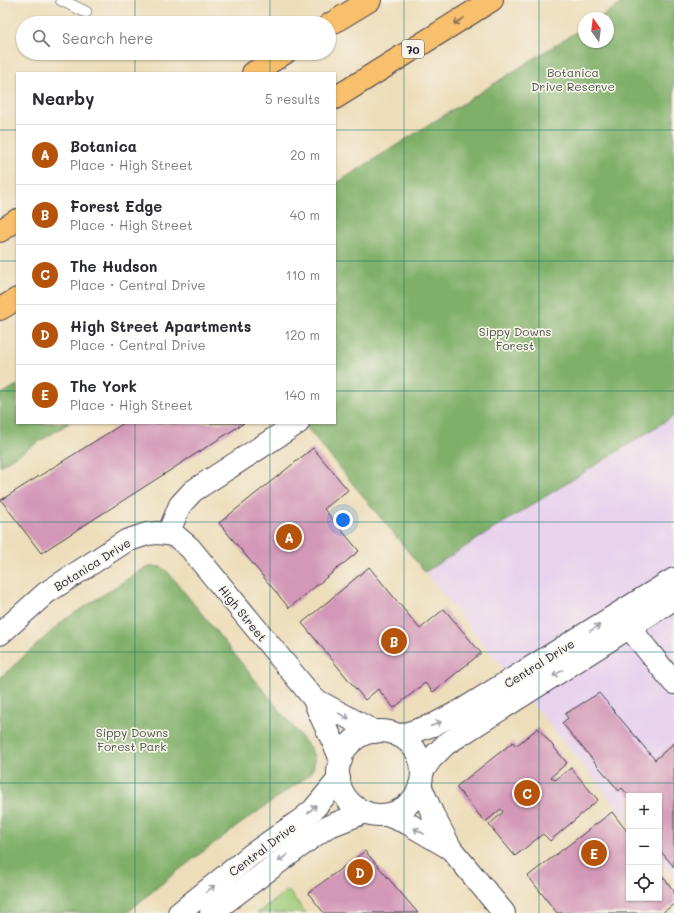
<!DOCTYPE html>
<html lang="en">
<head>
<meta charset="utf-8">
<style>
  body { margin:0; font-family:Mali,sans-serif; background:#f2f2f3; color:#2b2b33 }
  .controls { position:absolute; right:12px; bottom:12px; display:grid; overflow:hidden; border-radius:0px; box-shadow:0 1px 3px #0004 }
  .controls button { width:36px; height:36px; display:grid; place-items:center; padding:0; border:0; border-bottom:1px solid #e1e1e2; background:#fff; color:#2b2b33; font:20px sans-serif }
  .compass { position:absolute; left:578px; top:12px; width:36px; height:36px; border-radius:50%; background:#fff; box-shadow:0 1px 3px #0004; rotate:346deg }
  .you { position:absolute; left:343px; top:520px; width:14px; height:14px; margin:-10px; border:3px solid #fff; border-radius:50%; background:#1a73e8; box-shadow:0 0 0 6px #1a73e833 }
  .badge { display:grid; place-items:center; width:26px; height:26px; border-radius:50%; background:#b45309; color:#fff; font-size:13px; font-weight:700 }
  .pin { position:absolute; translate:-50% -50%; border:2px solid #fff; box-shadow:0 1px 4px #0006 }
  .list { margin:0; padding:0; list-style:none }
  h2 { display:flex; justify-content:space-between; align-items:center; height:52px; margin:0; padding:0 16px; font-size:17px }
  h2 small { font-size:13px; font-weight:400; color:#7c7c81 }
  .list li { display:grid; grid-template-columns:26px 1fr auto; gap:12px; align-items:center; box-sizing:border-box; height:60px; padding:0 16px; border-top:1px solid #e1e1e2 }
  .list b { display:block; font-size:15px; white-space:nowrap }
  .list p { margin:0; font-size:13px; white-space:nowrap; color:#7c7c81 }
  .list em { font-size:13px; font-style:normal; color:#7c7c81 }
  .icon { flex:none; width:22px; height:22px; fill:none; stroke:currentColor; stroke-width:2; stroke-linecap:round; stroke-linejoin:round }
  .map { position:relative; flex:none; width:674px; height:913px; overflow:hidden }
  .search { position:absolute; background:#fff; box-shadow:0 1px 3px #0004; left:16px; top:16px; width:320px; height:44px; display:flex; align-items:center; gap:10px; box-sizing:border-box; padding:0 14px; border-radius:22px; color:#7c7c81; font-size:15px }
  .panel { position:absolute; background:#fff; box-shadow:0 1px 3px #0004; left:16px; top:72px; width:320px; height:352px; border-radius:0px }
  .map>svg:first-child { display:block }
  .built { fill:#e8d2ee }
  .green { fill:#9fcb77; stroke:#607659 }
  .forest { fill:#7faf68; stroke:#506852 }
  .building { fill:#d398b7 }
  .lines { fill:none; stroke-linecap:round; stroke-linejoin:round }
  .service-casing { stroke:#403e4e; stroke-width:12 }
  .minor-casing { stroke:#403e4e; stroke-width:24 }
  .motorway-casing { stroke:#403e4e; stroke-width:24 }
  .service { stroke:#fff; stroke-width:11 }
  .minor { stroke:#fff; stroke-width:22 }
  .motorway { stroke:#f8bf6c; stroke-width:22 }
  .oneway { stroke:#8d7054 }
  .oneway2 { stroke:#9c9ca7 }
  .grid { fill:none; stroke:#0f766e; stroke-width:1; stroke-opacity:0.55 }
  .labels { text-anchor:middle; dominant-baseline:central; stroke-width:3.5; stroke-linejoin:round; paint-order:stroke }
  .shield { fill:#f7f3e8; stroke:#62616f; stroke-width:1 }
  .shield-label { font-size:11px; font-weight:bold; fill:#22223b }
  .park-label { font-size:12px; fill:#48554d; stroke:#f7f3e8 }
  .street-label { font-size:12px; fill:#22223b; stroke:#f7f3e8 }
</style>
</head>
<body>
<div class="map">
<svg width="674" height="913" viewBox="0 0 674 913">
  <rect width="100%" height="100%" fill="#f7f3e8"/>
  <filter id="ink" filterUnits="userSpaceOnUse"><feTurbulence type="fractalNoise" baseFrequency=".025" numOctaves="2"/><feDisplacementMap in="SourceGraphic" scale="8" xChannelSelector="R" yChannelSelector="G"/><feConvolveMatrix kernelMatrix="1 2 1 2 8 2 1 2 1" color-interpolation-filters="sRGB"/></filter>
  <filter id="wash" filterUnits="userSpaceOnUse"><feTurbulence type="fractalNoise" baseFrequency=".012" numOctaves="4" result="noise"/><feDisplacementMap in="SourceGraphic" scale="16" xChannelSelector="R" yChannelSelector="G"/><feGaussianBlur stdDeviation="0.9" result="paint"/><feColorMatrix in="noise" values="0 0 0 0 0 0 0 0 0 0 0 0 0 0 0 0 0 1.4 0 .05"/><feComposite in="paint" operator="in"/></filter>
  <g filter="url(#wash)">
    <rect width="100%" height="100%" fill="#edddba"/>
    <!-- built -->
    <path class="built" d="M674,416v461l-15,-18v-63h-30v26l-204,-250z"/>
    <!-- green -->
    <path class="green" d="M288,890l18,23h-49z"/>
    <!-- forest -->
    <g class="forest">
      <path d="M627,0h47v416l-249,156 -122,-149h32v-239l249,-157v15h24v-24h-10z"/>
      <path d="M17,385v38h52l-69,43v-71z"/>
      <path d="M152,566l9,1 7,5 143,177c5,11 5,17 -3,27 -61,43 -124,87 -181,137h-127v-235l64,-58 79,-51z"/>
    </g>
    <g id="blocks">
      <!-- building -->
      <g class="building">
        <path d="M124,423h120l-203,130 -40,-53z"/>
        <path d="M313,448l35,42 -24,19 35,42 -70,57 -70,-85z"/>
        <path d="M369,567l51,62 24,-20 37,44 -48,39 -8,-9 -31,25 -16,-19 -13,11 -63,-77z"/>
        <path d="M599,693l56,67 19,-17v124l-15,-18v-53h-30l-7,-8 -3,3 -57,-68 6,-5 -3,-4z"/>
        <path d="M538,728l29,35 -16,14 4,3 16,-12 27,32 -48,41 -7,-7 -28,22 -26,-31 14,-13 -2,-3 -16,13 -29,-35 57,-45 3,4z"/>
        <path d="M612,812l17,22v64h30v-26l15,19v13l-12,9h-105l-29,-37z"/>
        <path d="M365,851l53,62h-94l-16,-20z"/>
      </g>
    </g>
  </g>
  <g filter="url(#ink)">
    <use href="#blocks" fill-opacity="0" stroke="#403e4e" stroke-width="1"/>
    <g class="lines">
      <!-- service casing -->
      <g class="service-casing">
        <path id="service" d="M61,0l25,12"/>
      </g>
      <!-- minor casing -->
      <g class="minor-casing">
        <g id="minor">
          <path d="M168,534l12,-29 13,-14 105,-68"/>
          <path d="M620,616l54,67"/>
          <path d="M0,634l46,-41 80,-52 21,-7 10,-1 11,1 9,3 13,11 124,151c7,21 19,40 27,61"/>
          <path d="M314,699l61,33"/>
          <circle cx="380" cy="773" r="42"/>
          <path d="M399,736l34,-11 29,-15 212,-131"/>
          <path d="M422,772l9,-13 15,-15 228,-145"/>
          <path d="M420,785l13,30 18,34 53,64"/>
          <path d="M387,815l20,8 44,26"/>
          <path d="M179,913l72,-58 51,-36 11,-9 26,-31"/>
          <path d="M211,913l99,-74 17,-12 38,-15"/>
        </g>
      </g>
      <!-- motorway casing -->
      <g class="motorway-casing">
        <g id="motorway">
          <path d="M329,25l41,-25"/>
          <path d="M253,73l32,-20"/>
          <path d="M335,98l157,-98"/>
          <path d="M0,231l17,-11"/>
          <path d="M0,309l17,-10"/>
        </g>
      </g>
      <!-- service -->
      <use href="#service" class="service"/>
      <!-- minor -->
      <use href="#minor" class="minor"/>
      <!-- motorway -->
      <use href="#motorway" class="motorway"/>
    </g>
    <!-- one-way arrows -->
    <defs><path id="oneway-shaft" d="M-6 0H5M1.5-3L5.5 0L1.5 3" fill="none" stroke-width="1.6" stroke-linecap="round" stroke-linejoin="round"/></defs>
    <use class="oneway" href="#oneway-shaft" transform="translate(459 21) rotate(148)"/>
    <g class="oneway2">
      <use href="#oneway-shaft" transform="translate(595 628) rotate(-32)"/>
      <use href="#oneway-shaft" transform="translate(558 673) rotate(148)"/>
      <use href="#oneway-shaft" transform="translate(344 716) rotate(28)"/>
      <use href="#oneway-shaft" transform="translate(436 724) rotate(-24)"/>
      <use href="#oneway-shaft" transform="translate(312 809) rotate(-46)"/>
      <use href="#oneway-shaft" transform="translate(419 831) rotate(-150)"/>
      <use href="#oneway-shaft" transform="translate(283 858) rotate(143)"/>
      <use href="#oneway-shaft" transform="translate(210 889) rotate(-39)"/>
    </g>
  </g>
  <!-- grid -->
  <path class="grid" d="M135,0v23M270,0v23M404,0v913M539,0v913M135,53v20M270,53v20M0,130h17M335,130h339M0,261h17M335,261h339M0,391h17M335,391h339M135,423v490M270,423v490M0,522h674M0,652h674M0,783h674"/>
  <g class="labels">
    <!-- shield labels -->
    <rect class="shield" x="402" y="40" width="22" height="18" rx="3"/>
    <g class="shield-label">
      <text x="413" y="49">70</text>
    </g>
    <!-- park labels -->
    <g class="park-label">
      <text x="573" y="72">Botanica<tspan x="573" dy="14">Drive Reserve</tspan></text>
      <text x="515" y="331">Sippy Downs<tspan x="515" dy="14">Forest</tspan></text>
      <text x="132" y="732">Sippy Downs<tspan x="132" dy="14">Forest Park</tspan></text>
    </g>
    <!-- street labels -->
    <g class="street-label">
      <text transform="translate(92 564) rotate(-32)">Botanica Drive</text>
      <text transform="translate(243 613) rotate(51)">High Street</text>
      <text transform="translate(539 663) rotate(-32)">Central Drive</text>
      <text transform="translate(262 849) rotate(-37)">Central Drive</text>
    </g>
  </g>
</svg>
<div class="controls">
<button>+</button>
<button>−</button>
<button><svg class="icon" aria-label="locate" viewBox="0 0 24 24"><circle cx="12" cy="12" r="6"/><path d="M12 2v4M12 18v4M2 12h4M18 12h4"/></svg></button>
</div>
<svg class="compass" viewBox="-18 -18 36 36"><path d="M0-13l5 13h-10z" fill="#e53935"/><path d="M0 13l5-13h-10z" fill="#7c7c81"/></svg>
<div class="you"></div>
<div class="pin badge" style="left:289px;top:537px">A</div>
<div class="pin badge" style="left:394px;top:641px">B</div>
<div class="pin badge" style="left:527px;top:793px">C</div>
<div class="pin badge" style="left:360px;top:872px">D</div>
<div class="pin badge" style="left:594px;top:853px">E</div>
<div class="search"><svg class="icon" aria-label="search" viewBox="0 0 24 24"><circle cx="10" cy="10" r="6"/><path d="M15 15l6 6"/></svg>Search here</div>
<section class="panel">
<h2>Nearby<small>5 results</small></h2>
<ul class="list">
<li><span class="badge">A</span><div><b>Botanica</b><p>Place · High Street</p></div><em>20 m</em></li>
<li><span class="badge">B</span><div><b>Forest Edge</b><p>Place · High Street</p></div><em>40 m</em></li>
<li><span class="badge">C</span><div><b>The Hudson</b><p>Place · Central Drive</p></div><em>110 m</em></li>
<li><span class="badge">D</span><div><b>High Street Apartments</b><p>Place · Central Drive</p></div><em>120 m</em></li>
<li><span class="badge">E</span><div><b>The York</b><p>Place · High Street</p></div><em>140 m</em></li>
</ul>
</section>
</div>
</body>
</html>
